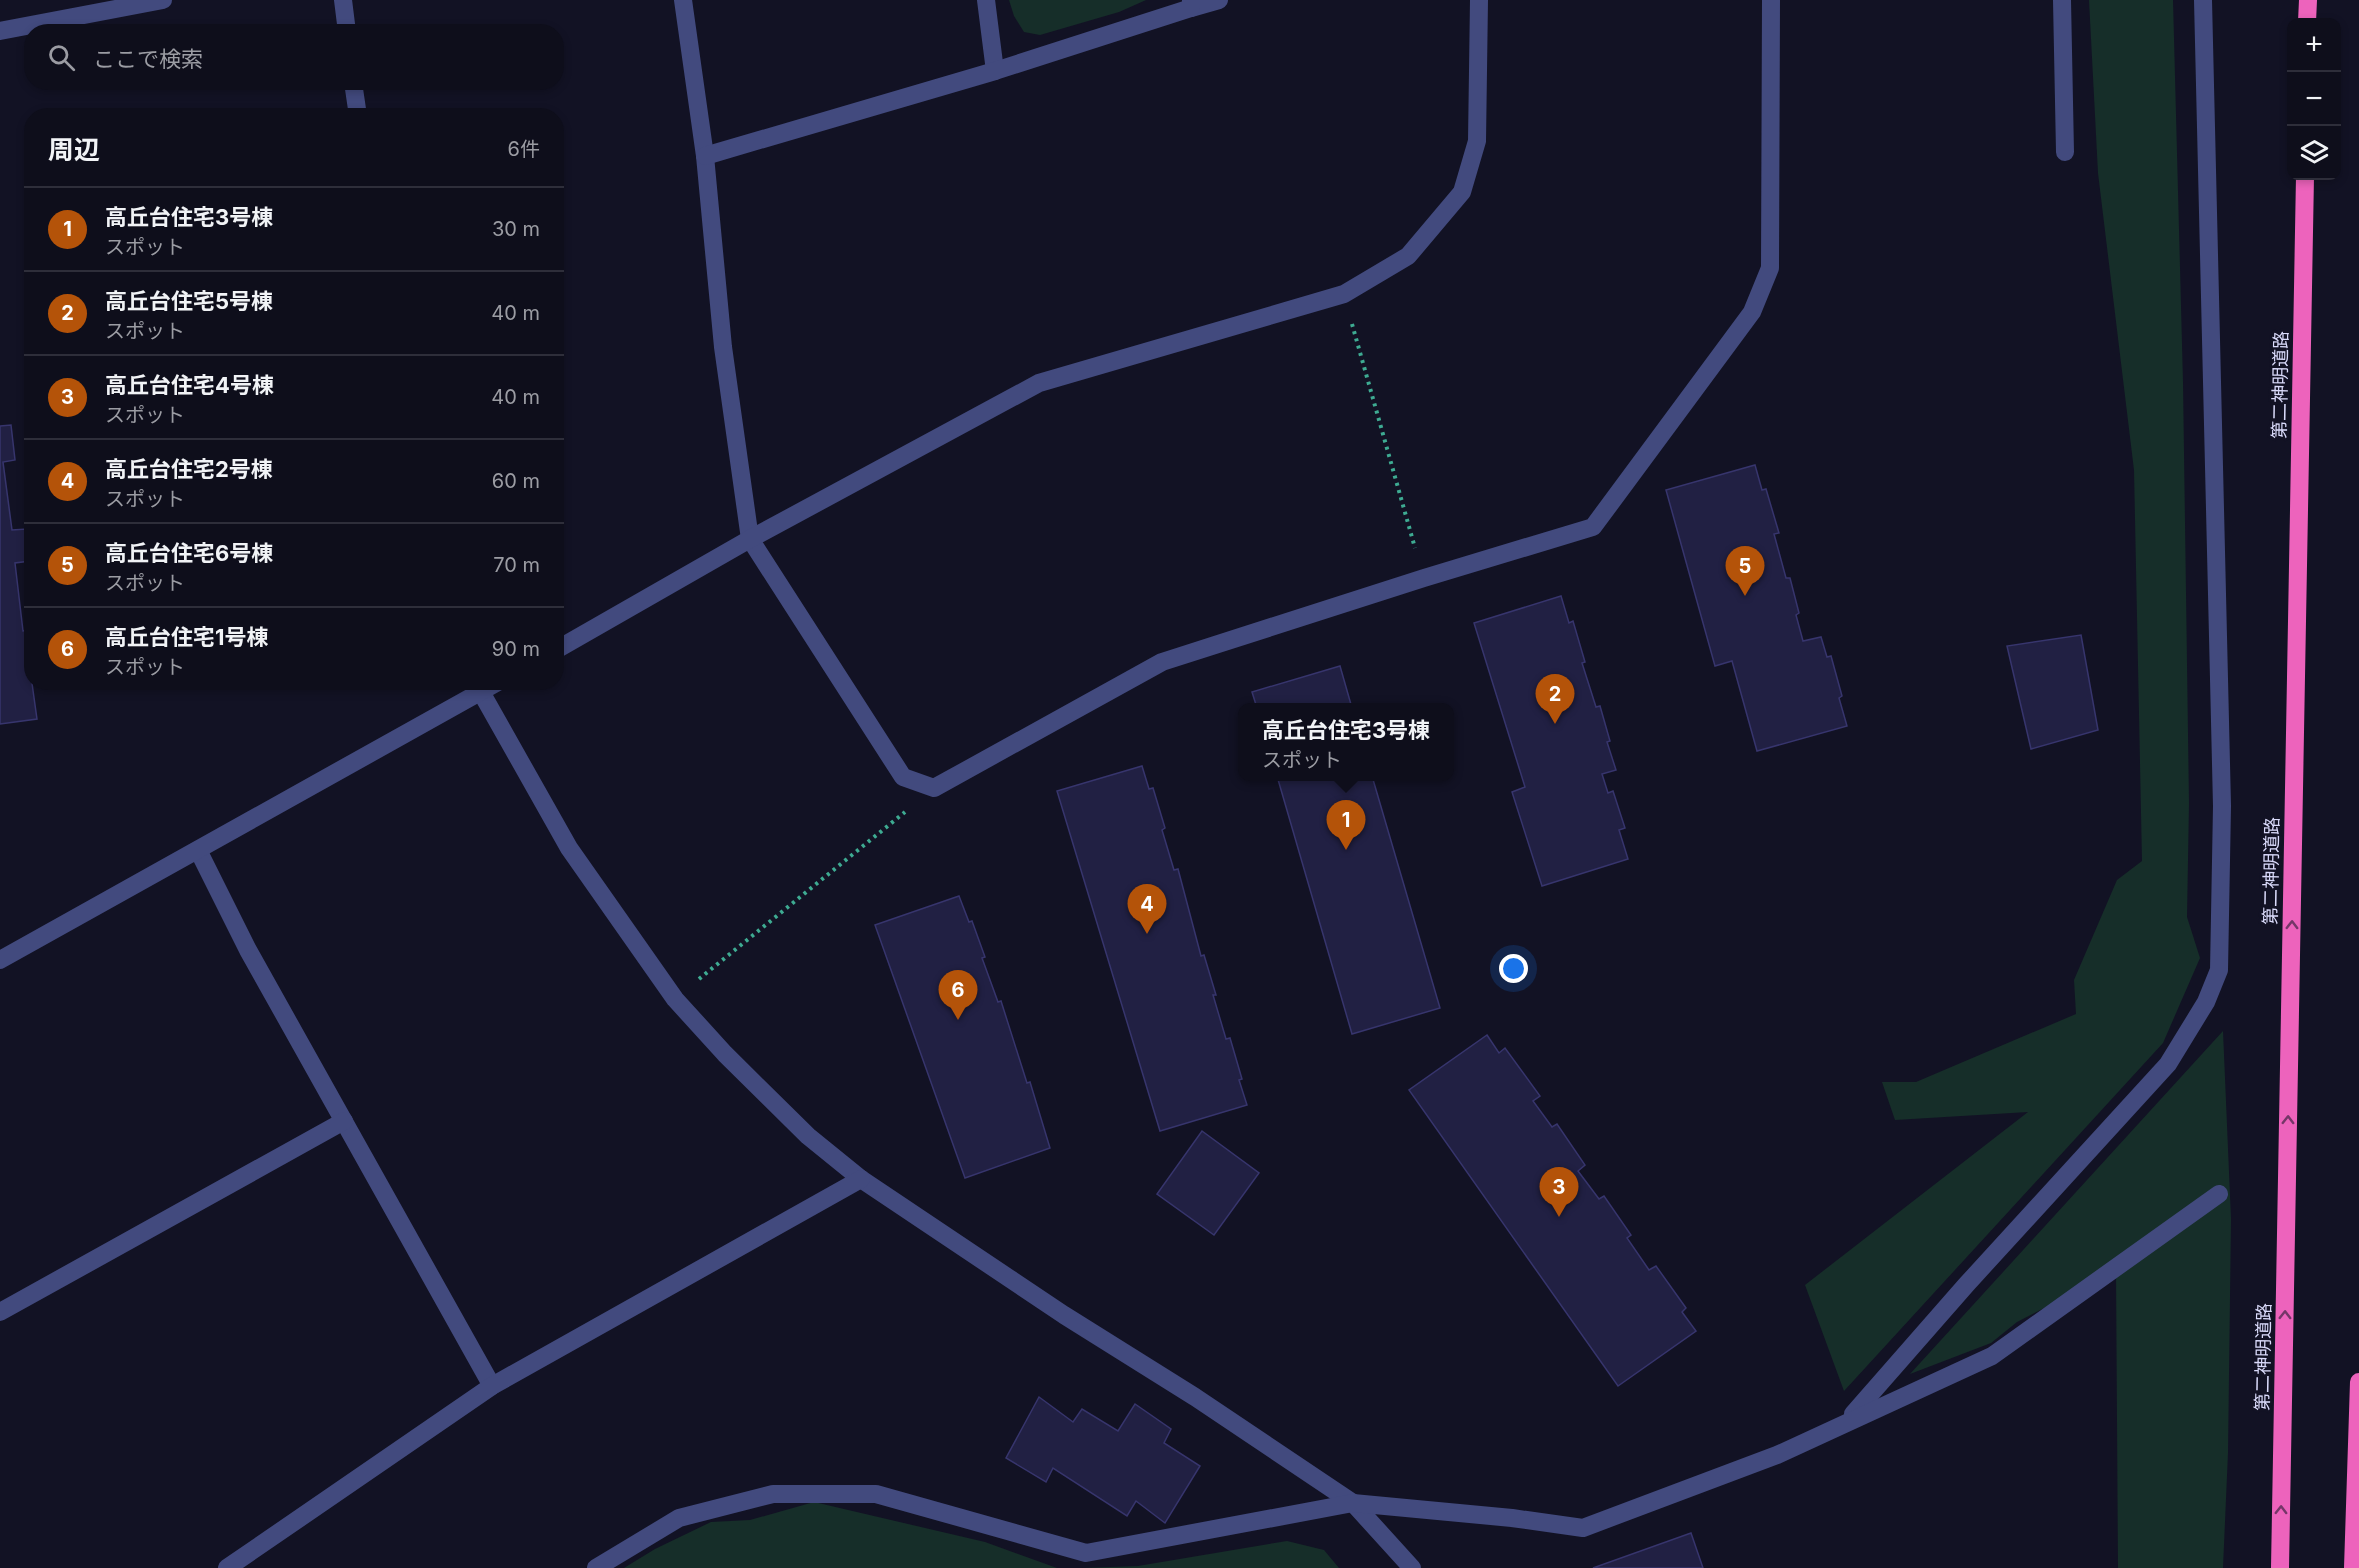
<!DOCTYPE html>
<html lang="ja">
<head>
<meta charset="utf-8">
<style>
  body { margin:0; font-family:Inter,"Noto Sans JP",sans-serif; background:#171724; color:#f1f3f6 }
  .controls { position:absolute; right:18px; top:18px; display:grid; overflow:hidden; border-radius:12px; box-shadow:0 3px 9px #0003 }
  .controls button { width:54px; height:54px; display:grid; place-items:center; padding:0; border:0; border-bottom:2px solid #2e2e3a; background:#0e0e1b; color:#f1f3f6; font:30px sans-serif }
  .you { position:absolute; left:1514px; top:969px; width:21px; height:21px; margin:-15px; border:4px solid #fff; border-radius:50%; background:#1a73e8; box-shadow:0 0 0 9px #1a73e833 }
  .badge { display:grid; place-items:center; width:39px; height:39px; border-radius:50%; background:#b45309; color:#fff; font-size:20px; font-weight:700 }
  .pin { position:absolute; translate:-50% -50px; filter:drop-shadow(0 2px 3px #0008) }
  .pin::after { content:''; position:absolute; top:32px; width:21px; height:18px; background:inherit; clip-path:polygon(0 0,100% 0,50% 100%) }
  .popup { position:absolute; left:1238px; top:703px; width:216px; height:78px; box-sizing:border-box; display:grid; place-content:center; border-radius:12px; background:#0e0e1b; filter:drop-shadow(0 2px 4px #0005); font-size:20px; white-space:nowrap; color:#9b9ca3 }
  .popup b { font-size:22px; color:#f1f3f6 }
  .popup::after { content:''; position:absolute; left:50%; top:100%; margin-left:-12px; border:12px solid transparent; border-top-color:#0e0e1b }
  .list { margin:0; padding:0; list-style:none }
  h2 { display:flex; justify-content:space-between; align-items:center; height:78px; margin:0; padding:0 24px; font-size:26px }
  h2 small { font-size:20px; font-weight:400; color:#9b9ca3 }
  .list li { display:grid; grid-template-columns:39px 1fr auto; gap:18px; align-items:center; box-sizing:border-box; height:84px; padding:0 24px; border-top:2px solid #2e2e3a }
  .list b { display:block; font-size:22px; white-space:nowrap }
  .list p { margin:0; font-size:20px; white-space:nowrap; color:#9b9ca3 }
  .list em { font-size:20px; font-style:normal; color:#9b9ca3 }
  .icon { flex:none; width:33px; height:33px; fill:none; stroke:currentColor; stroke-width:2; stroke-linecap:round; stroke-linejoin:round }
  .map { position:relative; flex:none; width:2359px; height:1568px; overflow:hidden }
  .search { position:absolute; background:#0e0e1b; box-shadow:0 3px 9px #0003; left:24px; top:24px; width:540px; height:66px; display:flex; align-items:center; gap:15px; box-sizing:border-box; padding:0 21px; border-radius:24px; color:#9b9ca3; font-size:22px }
  .panel { position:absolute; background:#0e0e1b; box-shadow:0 3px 9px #0003; left:24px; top:108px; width:540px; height:582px; border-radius:24px }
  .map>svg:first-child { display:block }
  .green { fill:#162e29 }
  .building { fill:#212043; stroke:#37356d; stroke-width:1.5 }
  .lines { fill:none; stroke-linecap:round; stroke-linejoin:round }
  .path { stroke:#3eab92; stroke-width:4; stroke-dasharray:3 4.5; stroke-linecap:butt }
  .minor { stroke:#424a7e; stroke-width:18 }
  .highway { stroke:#ed63bc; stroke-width:18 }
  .oneway { stroke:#753668 }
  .labels { text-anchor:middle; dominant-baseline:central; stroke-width:6; stroke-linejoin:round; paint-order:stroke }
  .street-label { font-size:18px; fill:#dadbfb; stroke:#121224 }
</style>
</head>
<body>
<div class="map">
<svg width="2359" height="1568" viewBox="0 0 2359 1568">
  <rect width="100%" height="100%" fill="#121224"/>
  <!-- green -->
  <g class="green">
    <path d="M1009,0h137l-27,12 -79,23 -16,-3 -10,-16z"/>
    <path d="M2089,0h84l10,382 6,421 -2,114 13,41 -37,85 -319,348 -39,-106 223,-173 -133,8 -13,-38h34l160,-68 -2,-34 43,-100 25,-19 -8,-391 -36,-297z"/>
    <path d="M2223,1031l8,188 -3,234 -5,115h-105l-2,-297 -99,51 -26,21 -81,31z"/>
    <path d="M814,1502l171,40 72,26h-433l31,-19 56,-27 39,-2z"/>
    <path d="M1287,1541l37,9 15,18h-257l56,-2z"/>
  </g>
  <!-- building -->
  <g class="building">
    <path d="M11,425l4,35 -12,2 9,68 15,-1 3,32 -15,2 8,68 9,-1 -2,39 7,50 -37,5v-298z"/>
    <path d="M1755,465l7,25 4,-1 13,44 -5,1 12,44h4l9,35 -3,2 7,26 18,-4 6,20 4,-1 11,40 -3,2 8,28 -90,25 -25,-90 -17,5 -49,-176z"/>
    <path d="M1561,596l8,27 4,-2 12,41 -3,1 14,44 4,-1 10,35 -3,1 9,28 -14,4 6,19 5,-2 12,37 -6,2 9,29 -86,27 -30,-94 13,-5 -51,-164z"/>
    <path d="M2081,635l17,95 -67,19 -24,-103z"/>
    <path d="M1340,666l12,42h-95l-5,-16z"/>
    <path d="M1142,766l7,23 4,-1 12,40 -3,2 12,40 4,-1 23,87 3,-1 12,40h-3l13,44 4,-1 12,41 -3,1 8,25 -87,26 -103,-340z"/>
    <path d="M1277,776h95l68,232 -88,26z"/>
    <path d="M959,896l10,26 3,-1 13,36 -3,1 16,44 3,-1 26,82 3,-1 20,66 -85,30 -90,-253z"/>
    <path d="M1487,1035l12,18 6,-5 35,48 -7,5 19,26 5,-3 28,41 -7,6 21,28 5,-3 27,39 -4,3 22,32 7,-4 30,42 -4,4 14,19 -78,55 -209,-296z"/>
    <path d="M1202,1131l57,42 -45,62 -57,-41z"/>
    <path d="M1039,1397l34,25 9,-13 36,22 17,-27 36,25 -7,14 36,23 -35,57 -29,-22 -9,15 -74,-48 -7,14 -40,-24z"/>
    <path d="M1691,1533l12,35h-110z"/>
  </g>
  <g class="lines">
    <!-- path -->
    <g class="path">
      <path d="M1352,324l63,224"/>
      <path d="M699,979l206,-167"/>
    </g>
    <!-- minor -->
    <g class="minor">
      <path d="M343,0l4,32"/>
      <path d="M683,0l22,156 18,191 27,192 153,238 31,11 228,-126 262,-84 169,-51 159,-215 18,-44 1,-268"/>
      <path d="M986,0l9,71"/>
      <path d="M2062,0l3,152"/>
      <path d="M1191,8l28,-8"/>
      <path d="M0,31l163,-31"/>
      <path d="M353,82l5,34"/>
      <path d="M705,156l290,-85 196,-63v-8"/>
      <path d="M556,650l194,-111 289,-156 305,-89 64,-38 54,-64 15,-51 2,-141"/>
      <path d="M478,682l3,10 88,156 106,151 50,55 83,82 53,43 203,136 131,82 158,106 59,65"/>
      <path d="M198,850l50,100 244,436"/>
      <path d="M0,960l498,-278"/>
      <path d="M0,1312l344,-191"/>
      <path d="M1853,1414l113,-129 202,-221 38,-62 13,-32 3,-164 -19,-806"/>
      <path d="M227,1568l265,-182 369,-207"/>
      <path d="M596,1568l83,-50 94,-24h103l210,59 267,-50 159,15 71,10 194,-73 215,-99 227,-162"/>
    </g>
    <!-- highway -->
    <g class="highway">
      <path d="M2307,22l1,-22"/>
      <path d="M2280,1568l25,-1392"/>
      <path d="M2353,1568l6,-186"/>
    </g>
  </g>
  <!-- one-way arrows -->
  <defs><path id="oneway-chevron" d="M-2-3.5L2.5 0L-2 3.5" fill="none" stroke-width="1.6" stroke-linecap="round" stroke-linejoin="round" transform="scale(1.5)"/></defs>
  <g class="oneway">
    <use href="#oneway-chevron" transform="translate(2292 925) rotate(-89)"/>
    <use href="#oneway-chevron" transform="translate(2288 1120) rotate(-89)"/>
    <use href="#oneway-chevron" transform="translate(2285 1315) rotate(-89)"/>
    <use href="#oneway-chevron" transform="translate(2281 1510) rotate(-89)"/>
  </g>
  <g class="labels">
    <!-- street labels -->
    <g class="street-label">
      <text transform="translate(2280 385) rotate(-89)">第二神明道路</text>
      <text transform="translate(2271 871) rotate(-89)">第二神明道路</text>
      <text transform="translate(2263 1357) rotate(-89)">第二神明道路</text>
    </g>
  </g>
</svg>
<div class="controls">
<button>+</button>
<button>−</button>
<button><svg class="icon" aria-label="layers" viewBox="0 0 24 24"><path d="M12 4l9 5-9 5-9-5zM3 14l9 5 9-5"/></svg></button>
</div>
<div class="you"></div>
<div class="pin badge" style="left:1346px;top:850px">1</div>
<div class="popup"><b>高丘台住宅3号棟</b>スポット</div>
<div class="pin badge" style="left:1555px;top:724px">2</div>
<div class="pin badge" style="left:1559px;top:1217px">3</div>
<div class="pin badge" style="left:1147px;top:934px">4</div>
<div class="pin badge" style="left:1745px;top:596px">5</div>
<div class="pin badge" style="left:958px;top:1020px">6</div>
<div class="search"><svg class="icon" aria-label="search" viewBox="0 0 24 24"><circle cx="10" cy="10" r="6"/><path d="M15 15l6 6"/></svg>ここで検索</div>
<section class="panel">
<h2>周辺<small>6件</small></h2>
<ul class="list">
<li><span class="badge">1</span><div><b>高丘台住宅3号棟</b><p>スポット</p></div><em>30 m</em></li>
<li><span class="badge">2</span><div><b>高丘台住宅5号棟</b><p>スポット</p></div><em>40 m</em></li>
<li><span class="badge">3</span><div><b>高丘台住宅4号棟</b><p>スポット</p></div><em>40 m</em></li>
<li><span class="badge">4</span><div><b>高丘台住宅2号棟</b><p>スポット</p></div><em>60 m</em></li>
<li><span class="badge">5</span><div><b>高丘台住宅6号棟</b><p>スポット</p></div><em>70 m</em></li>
<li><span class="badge">6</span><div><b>高丘台住宅1号棟</b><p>スポット</p></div><em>90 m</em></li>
</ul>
</section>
</div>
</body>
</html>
